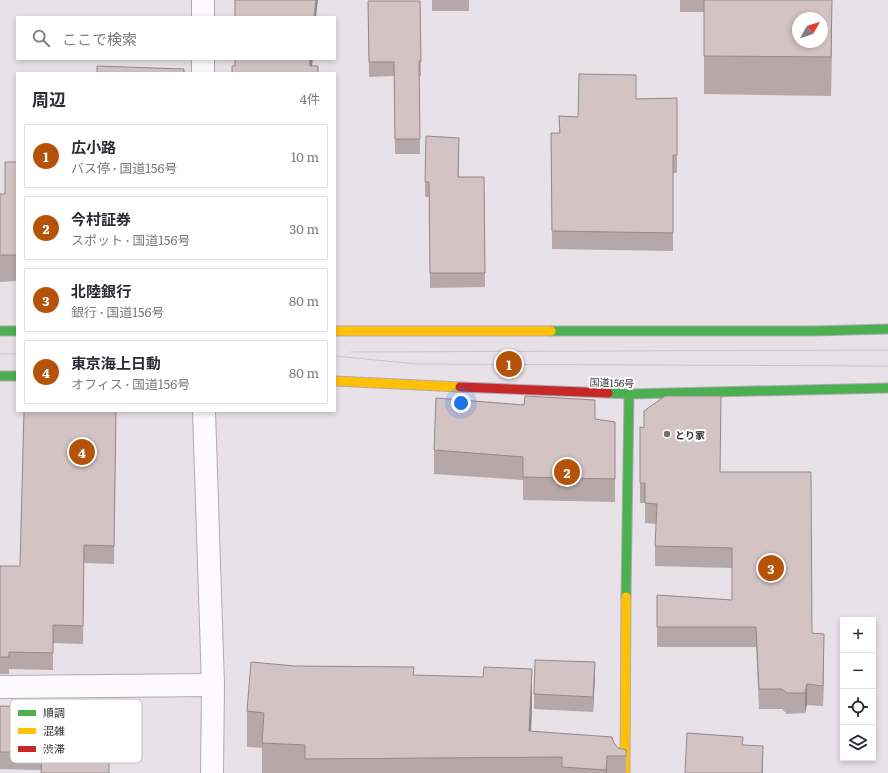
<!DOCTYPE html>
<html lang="ja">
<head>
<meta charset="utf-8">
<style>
  body { margin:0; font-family:Literata,"Noto Sans JP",serif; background:#f2f2f3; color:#2b2b33 }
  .controls { position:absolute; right:12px; bottom:12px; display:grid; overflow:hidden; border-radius:0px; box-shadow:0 2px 6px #0003 }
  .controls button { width:36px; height:36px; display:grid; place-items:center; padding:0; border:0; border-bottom:1px solid #e1e1e2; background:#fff; color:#2b2b33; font:20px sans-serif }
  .compass { position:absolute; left:792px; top:12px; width:36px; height:36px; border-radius:50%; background:#fff; box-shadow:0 2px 6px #0003; rotate:51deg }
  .you { position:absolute; left:461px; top:403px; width:14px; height:14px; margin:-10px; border:3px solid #fff; border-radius:50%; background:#1a73e8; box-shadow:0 0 0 6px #1a73e833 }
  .badge { display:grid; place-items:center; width:26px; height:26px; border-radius:50%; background:#b45309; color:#fff; font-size:13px; font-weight:700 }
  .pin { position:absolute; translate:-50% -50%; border:2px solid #fff; box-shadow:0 1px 4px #0006 }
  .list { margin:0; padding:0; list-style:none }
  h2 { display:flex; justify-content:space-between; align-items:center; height:52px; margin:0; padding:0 16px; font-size:17px }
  h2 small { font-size:13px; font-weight:400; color:#7c7c81 }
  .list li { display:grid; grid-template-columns:26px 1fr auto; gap:12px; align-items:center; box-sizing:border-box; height:64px; margin:0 8px 8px; padding:0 8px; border:1px solid #e1e1e2; border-radius:0px }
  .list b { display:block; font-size:15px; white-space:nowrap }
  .list p { margin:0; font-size:13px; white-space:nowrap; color:#7c7c81 }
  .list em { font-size:13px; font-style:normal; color:#7c7c81 }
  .icon { flex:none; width:22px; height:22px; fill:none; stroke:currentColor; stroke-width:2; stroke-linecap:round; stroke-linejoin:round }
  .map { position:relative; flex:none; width:888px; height:773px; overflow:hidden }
  .search { position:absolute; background:#fff; box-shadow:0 2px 6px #0003; left:16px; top:16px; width:320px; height:44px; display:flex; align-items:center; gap:10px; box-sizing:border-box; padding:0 14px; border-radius:0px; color:#7c7c81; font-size:15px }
  .panel { position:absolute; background:#fff; box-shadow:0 2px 6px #0003; left:16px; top:72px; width:320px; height:340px; border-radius:0px }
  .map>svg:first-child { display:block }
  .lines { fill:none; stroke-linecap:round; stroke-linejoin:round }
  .street-casing { stroke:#b0abb0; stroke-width:24 }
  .fast-casing { stroke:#b0abb0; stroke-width:11 }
  .slow-casing { stroke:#b0abb0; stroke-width:11 }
  .jam-casing { stroke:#b0abb0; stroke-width:11 }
  .street { stroke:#fcfafc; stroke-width:22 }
  .fast { stroke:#4caf50; stroke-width:9 }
  .slow { stroke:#ffc107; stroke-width:9 }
  .jam { stroke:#c62828; stroke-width:9 }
  .tram { stroke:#c8c5c8; stroke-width:1 }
  .wall { fill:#b6a8a9 }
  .shaded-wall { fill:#94888a }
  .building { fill:#d4c3c5; stroke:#94888a; fill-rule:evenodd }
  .poi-dot { fill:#746f74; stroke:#fff; stroke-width:1.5 }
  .labels { text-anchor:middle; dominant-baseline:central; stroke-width:4; stroke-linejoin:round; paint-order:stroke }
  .street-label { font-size:10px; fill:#363136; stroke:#fff }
  .poi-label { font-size:10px; font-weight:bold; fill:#363136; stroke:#fff; text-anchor:start }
  .key { fill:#fff; stroke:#c3c1c3; stroke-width:1 }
  .key-label { font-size:11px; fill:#363136 }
</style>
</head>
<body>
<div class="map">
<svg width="888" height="773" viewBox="0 0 888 773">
  <rect width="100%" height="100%" fill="#e8e1e8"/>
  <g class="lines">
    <!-- street casing -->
    <g class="street-casing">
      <g id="street">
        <path d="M203,17v-17"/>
        <path d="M203,73v-14"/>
        <path d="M204,411l9,274 -1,88"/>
        <path d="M0,687l213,-2"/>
      </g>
    </g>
    <!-- fast casing -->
    <g class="fast-casing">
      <g id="fast">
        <path d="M0,331h17"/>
        <path d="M551,331h262l75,-2"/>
        <path d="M0,376h17"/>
        <path d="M608,393l21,1 259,-6"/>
        <path d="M626,597l3,-203"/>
      </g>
    </g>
    <!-- slow casing -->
    <g class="slow-casing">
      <g id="slow">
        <path d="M335,331h216"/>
        <path d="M335,381l125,6"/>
        <path d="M625,773l1,-176"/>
      </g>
    </g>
    <!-- jam casing -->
    <g class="jam-casing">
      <path id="jam" d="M460,387l148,6"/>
    </g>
    <!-- street -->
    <use href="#street" class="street"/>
    <!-- fast -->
    <use href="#fast" class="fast"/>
    <!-- slow -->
    <use href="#slow" class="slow"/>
    <!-- jam -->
    <use href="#jam" class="jam"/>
    <!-- tram -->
    <g class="tram">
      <path d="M351,352l537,-2"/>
      <path d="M0,354h17"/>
      <path d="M335,356l82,8 471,2"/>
    </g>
  </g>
  <!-- wall -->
  <g class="wall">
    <rect x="432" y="0" width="37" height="11"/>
    <path d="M680,0h152l-1,96 -127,-2v-82h-24z"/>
    <path d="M368,1h52l1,75h-2l1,78h-25l-1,-78 -25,1z"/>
    <path d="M677,98v75h-4v78l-121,-2 -1,-116h8v-17l19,1 58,-18z"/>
    <path d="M459,153l-1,24h26l1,110 -55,1 -1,-91h-4v-15z"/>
    <path d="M17,162v119l-17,1v-88h5z"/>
    <path d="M116,411l-2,153 -30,-1 -1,81 -30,-1v27l-44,-1v5h-9v-108h20z"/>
    <path d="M721,416l-1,56 104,182 -1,52 -16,-1 -2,8 -18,1 -5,-5h-23l-3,-62h-99v-20l75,-27v-32l-77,-2v-20l1,-22 -11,-1v-20h-5v-76l4,1z"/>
    <path d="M595,419l20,3v80l-92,-2v-20l-89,-6v-24z"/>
    <path d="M414,675l118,30 -1,26 83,12 4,5 8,2v23h-364v-25l-15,-1v-36z"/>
    <path d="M595,677l-2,35 -59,-3v-15z"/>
    <path d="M0,706l85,2 -44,62 -41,-1z"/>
  </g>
  <!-- shaded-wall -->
  <g class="shaded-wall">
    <path d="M316,0h2l-2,17h-2z"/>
    <path d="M832,0l-1,96v-39z"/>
    <path d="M310,59h3l-2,14 -1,-7z"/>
    <path d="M459,138v15l-1,39v-15z"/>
    <path d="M824,634v20l-1,52v-20z"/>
    <path d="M595,662v15l-2,35v-15z"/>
    <path d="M532,669v36l-2,52 -1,-26z"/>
    <path d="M807,684v21l-2,8v-20z"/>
    <path d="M763,746v27h-1z"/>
    <path d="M607,756v17h-1v-3z"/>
  </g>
  <!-- building -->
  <g class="building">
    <path d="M235,0h81l-2,17h-79z"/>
    <path d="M704,0h128l-1,57 -127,-1zM798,18h24v24h-24z"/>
    <path d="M368,1h52l1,60h-2l1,78h-25l-1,-77h-25z"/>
    <path d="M235,59h75v7h8v7h-86v-7h3z"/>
    <path d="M97,66l87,3v4h-87z"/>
    <path d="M579,74l57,1v24l41,-1v57h-4v78l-121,-2 -1,-98h9l-1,-17 19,1z"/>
    <path d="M426,136l33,2 -1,39h26l1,96h-55l-1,-91h-4z"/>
    <path d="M5,162h12v93h-17v-61h5z"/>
    <path d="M525,396l70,4v19l20,3v57l-92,-2v-20l-89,-7 2,-52 88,7z"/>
    <path d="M665,396h56l-1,76h91l1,161 12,1 -1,52 -16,-2 -2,9h-18l-5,-4h-23l-3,-62h-99v-32l75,5v-52l-77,-2 2,-42 -12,-1v-20h-5v-56l4,1v-17z"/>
    <path d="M24,411h92l-2,135 -30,-1 -1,81 -30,-1v28l-44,-1v5h-9v-91h20z"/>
    <path d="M535,660l60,2 -2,35 -59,-3z"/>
    <path d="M251,662l44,4 119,1 -1,8 70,2 1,-10 48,2 -3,62 83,6 2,6 4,5 8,2v6h-19l-1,14 -44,-3v-10l-257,2v-14l-43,-2 2,-30 -17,-2z"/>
    <path d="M0,706l85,2v28l24,3v34h-68l1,-21h-42z"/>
    <path d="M687,733l56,4 -1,8 21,1 -1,27h-77z"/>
  </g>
  <!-- markers -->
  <circle class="poi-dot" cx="667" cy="434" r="4"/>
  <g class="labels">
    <!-- street labels -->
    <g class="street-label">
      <text transform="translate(612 382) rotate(2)">国道156号</text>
    </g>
    <!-- poi labels -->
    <g class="poi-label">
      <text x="675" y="434">とり家</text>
    </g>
  </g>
  <!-- legend -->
  <rect x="10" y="699" width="132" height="64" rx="6" class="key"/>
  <rect x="18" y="710" width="18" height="6" fill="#4caf50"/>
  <rect x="18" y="728" width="18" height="6" fill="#ffc107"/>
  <rect x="18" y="746" width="18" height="6" fill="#c62828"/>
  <g class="key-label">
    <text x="43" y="717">順調</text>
    <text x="43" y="735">混雑</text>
    <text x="43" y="753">渋滞</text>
  </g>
</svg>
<div class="controls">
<button>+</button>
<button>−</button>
<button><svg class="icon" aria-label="locate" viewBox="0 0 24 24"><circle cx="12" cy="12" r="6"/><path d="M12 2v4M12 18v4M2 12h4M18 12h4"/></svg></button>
<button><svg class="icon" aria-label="layers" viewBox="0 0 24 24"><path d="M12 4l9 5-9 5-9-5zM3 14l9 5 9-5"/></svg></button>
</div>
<svg class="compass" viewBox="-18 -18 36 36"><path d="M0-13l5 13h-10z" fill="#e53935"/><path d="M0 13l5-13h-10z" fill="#7c7c81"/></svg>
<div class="you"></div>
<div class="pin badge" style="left:509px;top:364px">1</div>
<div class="pin badge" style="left:567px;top:472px">2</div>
<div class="pin badge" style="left:771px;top:568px">3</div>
<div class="pin badge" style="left:82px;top:452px">4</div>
<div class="search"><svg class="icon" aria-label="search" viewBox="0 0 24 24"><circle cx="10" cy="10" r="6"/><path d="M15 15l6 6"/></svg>ここで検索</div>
<section class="panel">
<h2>周辺<small>4件</small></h2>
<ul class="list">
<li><span class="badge">1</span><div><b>広小路</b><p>バス停 · 国道156号</p></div><em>10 m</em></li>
<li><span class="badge">2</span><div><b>今村証券</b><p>スポット · 国道156号</p></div><em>30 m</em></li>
<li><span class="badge">3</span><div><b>北陸銀行</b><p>銀行 · 国道156号</p></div><em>80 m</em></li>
<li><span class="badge">4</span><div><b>東京海上日動</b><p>オフィス · 国道156号</p></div><em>80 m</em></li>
</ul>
</section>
</div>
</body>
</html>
